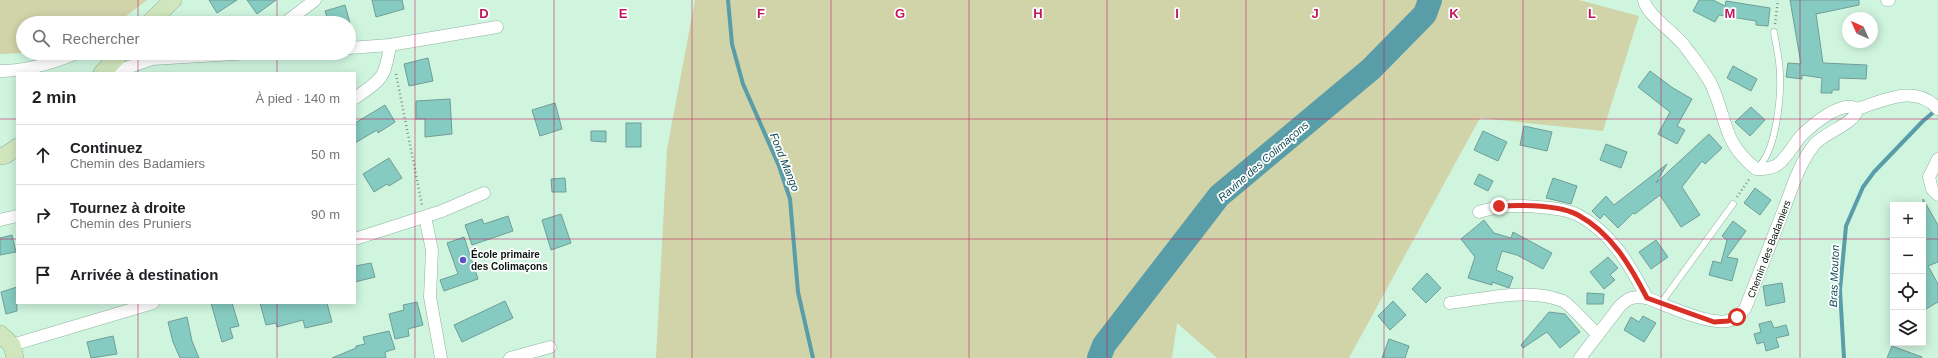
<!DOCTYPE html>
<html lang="fr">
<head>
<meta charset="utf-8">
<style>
  body { margin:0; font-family:Helvetica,sans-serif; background:#f6f6f6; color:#202124 }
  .controls { position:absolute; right:12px; bottom:12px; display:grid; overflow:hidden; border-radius:0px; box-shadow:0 2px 10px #0003 }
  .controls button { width:36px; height:36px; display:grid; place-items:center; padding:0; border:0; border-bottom:1px solid #e0e0e0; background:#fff; color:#202124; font:20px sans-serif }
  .compass { position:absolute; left:1842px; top:12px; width:36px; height:36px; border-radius:50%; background:#fff; box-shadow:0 2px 10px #0003; rotate:315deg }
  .stop { position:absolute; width:12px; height:12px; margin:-9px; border:3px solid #d93025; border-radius:50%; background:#fff }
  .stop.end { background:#d93025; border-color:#fff; box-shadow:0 1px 4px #0008 }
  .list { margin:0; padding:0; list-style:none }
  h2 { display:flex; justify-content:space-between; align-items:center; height:52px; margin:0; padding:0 16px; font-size:17px }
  h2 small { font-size:13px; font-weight:400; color:#757577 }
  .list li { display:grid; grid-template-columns:26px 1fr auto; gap:12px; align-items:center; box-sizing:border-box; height:60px; padding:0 16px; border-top:1px solid #e0e0e0 }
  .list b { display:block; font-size:15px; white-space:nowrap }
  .list p { margin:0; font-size:13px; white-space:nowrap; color:#757577 }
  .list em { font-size:13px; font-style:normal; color:#757577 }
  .icon { flex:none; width:22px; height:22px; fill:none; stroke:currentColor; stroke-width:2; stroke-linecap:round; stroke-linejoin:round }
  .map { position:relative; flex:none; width:1938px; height:358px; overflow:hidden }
  .search { position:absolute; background:#fff; box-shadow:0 2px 10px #0003; left:16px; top:16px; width:340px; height:44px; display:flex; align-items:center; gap:10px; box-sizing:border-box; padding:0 14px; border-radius:22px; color:#757577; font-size:15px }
  .panel { position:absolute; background:#fff; box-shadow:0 2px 10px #0003; left:16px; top:72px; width:340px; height:232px; border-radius:0px }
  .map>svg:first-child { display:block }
  .green { fill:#d1d4a9 }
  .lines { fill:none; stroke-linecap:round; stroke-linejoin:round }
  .stream { stroke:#589da8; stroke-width:4 }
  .river { stroke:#589da8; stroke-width:24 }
  .building { fill:#86cbc1; stroke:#719d96 }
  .lane-casing { stroke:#8fb39f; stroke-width:7 }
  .street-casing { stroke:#8fb39f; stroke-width:13 }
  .secondary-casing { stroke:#8fb39f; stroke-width:18 }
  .path { stroke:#7a9586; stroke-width:2.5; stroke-dasharray:1 3; stroke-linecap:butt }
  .lane { stroke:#fff; stroke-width:6 }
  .street { stroke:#fff; stroke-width:12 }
  .secondary { stroke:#d0e7be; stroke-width:17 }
  .route { stroke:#d93025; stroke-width:5 }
  .grid { fill:none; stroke:#c2185b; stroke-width:1; stroke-opacity:0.55 }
  .poi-dot { fill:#5c51c9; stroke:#fff; stroke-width:1.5 }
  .labels { text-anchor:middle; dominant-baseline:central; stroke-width:3.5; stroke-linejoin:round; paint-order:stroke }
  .street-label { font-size:10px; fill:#09160f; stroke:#fff }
  .poi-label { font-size:10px; font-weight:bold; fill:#09160f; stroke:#fff; text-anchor:start }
  .water-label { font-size:11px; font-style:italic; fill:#0c4b54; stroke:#fff }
  .grid-label { font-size:13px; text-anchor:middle; font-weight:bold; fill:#c2185b; stroke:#fff; stroke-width:3.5; stroke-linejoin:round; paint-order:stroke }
</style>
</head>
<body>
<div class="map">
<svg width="1938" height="358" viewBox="0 0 1938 358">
  <rect width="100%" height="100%" fill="#cff5df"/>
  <!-- green -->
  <g class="green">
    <path d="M0,0h147l-30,23h-94v30l-23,1z"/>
    <path d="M695,0h884l60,16 -36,115 -123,-13 -131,240h-132l-40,-35 -5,35h-516l11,-209z"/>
  </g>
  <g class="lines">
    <!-- stream -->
    <g class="stream">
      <path d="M728,0l4,44 11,40 36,82 11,33 8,93 15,66"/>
      <path d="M1844,358l-4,-68 6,-64 17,-39 11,-15 49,-51 13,-11"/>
    </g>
    <!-- river -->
    <path class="river" d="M1099,358l5,-13 115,-149 152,-127 54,-55 5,-14"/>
  </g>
  <!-- building -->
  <g class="building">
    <path d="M209,0h28l-20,13z"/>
    <path d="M247,0h29l-19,14z"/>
    <path d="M372,0h30l2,9 -28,8z"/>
    <path d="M1699,0h14l12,6 1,-5 44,7 -2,18 -12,-1v-4l-37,-6 -4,7 -22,-11z"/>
    <path d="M1790,0h69v5l-43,9 7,49 44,2 -1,14 -27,-1v12h-7v3h-11l1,-15 -20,-3v4l-16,-2 2,-14 13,1z"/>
    <path d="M345,5l5,18h-21l-4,-12z"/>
    <path d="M428,58l5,23 -24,5 -5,-22z"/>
    <path d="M1733,66l24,13 -6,12 -24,-13z"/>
    <path d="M1650,71l23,17 19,11 -15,27 8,4 -8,14 -19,-10 12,-22 -32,-25z"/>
    <path d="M450,99l2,35 -27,3v-18h-9v-18z"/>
    <path d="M555,103l7,26 -22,7 -8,-26z"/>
    <path d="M385,105l10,17 -17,11 -1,-3 -22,13v-20z"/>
    <path d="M1751,107l14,13 -15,16 -15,-14z"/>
    <rect x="626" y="123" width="15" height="24"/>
    <path d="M1524,126l28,6 -5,19 -27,-6z"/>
    <path d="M591,131h15v11l-15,-1z"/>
    <path d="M1483,131l24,11 -9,19 -24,-11z"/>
    <path d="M1709,134l13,14 -17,16 -3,-3 -20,26 18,28 -19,12 -21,-32 -25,19 -2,-1 -15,15 -14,-14 -4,5 -8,-8 14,-15 8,9 53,-41 -11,19z"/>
    <path d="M1606,144l21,8 -6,16 -21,-8z"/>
    <path d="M389,158l13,20 -13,8 -2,-2 -13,8 -11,-18z"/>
    <path d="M1479,174l14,7 -5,10 -14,-7z"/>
    <path d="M565,178l1,14h-14l-1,-13z"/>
    <path d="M1553,178l24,8 -6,18 -25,-6z"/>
    <path d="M1755,188l16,12 -11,15 -16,-12z"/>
    <path d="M1923,199l15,26v37l-10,4 10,18v18l-12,7 -3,-6z"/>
    <path d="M561,214l10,29 -20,7 -9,-30z"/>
    <path d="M508,216l5,15 -41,14 -7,-20 17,-6 2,5z"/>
    <path d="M1484,220l10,13 17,5 2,-6 39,21 -9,16 -26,-14 -15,-4 -6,19 17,7 -4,11 -17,-6v3l-24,-7 7,-21 -14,-18z"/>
    <path d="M1733,221l13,10 -19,26 11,2 -6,22 -23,-6 4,-14 8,2 6,-23 -5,-4z"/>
    <path d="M12,235l4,17 -16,3v-17z"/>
    <path d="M464,237l14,42 -34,12 -4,-11 18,-6 -11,-31z"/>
    <path d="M1656,240l12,17 -17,12 -12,-17z"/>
    <path d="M1608,257l10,11 -8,7 5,5 -11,9 -14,-17z"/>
    <path d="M371,263l4,14 -20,5v-16z"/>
    <path d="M1427,273l14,15 -15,15 -14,-14z"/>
    <path d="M1782,283l3,19 -19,4 -3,-20z"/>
    <path d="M17,287v24l-11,3 -5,-22z"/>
    <path d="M1587,293l17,1 -1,10h-16z"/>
    <path d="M505,301l8,17 -51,24 -8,-17z"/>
    <path d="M1393,301l13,14 -16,15 -12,-14z"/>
    <path d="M417,302l6,23 -15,4 1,7 -14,3 -6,-25 15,-4 -1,-5z"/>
    <path d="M211,303h21l7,23 -9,2 3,10 -11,4z"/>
    <path d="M260,303h67l5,19 -27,6 -2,-8 -26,7 -1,-4 -10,2z"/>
    <path d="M1549,312l16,2 15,18 -20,16 -13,-16 -24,16 -2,-3z"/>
    <path d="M1643,316l13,7 -12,19 -20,-12 7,-13 8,5z"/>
    <path d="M187,317l5,24 7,17h-19l-7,-16 -5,-20z"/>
    <path d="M1771,321l3,7 12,-3 3,10 -13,3 3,9 -13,4 -2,-9 -7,2 -3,-10 7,-2 -2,-8z"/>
    <path d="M389,331l6,18 -10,3 1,6h-54l24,-10v-2l9,-2 -2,-7z"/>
    <path d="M113,336l4,18 -26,4 -4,-16z"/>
    <path d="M1389,339l20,7 -4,12h-23z"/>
    <path d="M1892,346l30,11v1h-35z"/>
  </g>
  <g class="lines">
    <!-- lane casing -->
    <g class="lane-casing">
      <g id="lane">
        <path d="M1757,168c19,-15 24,-70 23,-93 0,-14 -4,-29 -6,-43"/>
        <path d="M1661,303l72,-99"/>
      </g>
    </g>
    <!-- street casing -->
    <g class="street-casing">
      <g id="street">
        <path d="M1644,0c2,15 33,34 42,48 9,12 20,25 26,38 16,36 10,55 44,83 7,0 15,0 21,-4 11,-8 16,-20 24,-29 11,-11 41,-37 56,-27 26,-8 59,-26 81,0"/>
        <path d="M1887,0h2"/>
        <path d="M285,23l30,-23"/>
        <path d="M349,48l41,-3 107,-18"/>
        <path d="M0,71c27,0 53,-8 77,-18"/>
        <path d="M112,73l40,-14 98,-6"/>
        <path d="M355,98c27,-19 30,-19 35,-53"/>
        <path d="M1938,159l-9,18 3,12 6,6"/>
        <path d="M1479,212c23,-7 37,-7 60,-5 12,1 28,2 39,8 33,17 52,50 69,83"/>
        <path d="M425,217l7,33 -2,47 11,61"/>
        <path d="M0,220l17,-4"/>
        <path d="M355,239l87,-28 42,-18"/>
        <path d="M1450,303c35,-4 79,-16 113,-2 8,4 27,27 35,34"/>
        <path d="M12,345l141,-42"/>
        <path d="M510,358l40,-11"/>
        <path d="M1580,358l40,-52c9,-9 14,-10 27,-8 19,7 61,27 80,23 7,-1 13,-7 18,-12 13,-33 26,-66 39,-100 8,-21 15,-45 30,-64 10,-13 42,-21 43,-36"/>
      </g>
    </g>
    <!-- secondary casing -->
    <g class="secondary-casing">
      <g id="secondary">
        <path d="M149,23l24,-23"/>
        <path d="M102,73l19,-20"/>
        <path d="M0,156l6,-1 11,-8"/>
        <path d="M0,334l12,11 3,13"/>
      </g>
    </g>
    <!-- path -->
    <g class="path">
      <path d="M1775,24l3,-24"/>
      <path d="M396,74l26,131"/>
      <path d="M1737,197l13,-19"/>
    </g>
    <!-- lane -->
    <use href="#lane" class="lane"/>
    <!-- street -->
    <use href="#street" class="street"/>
    <!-- secondary -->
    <use href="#secondary" class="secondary"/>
  </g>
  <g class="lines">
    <!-- route -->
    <path class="route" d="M1499,206c22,-1 60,-1 79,9 33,18 52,50 69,83l67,24 14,-1 9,-4"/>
  </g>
  <!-- grid -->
  <path class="grid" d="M138,0v23M277,0v23M415,0v358M554,0v358M692,0v358M831,0v358M969,0v358M1107,0v358M1246,0v358M1384,0v358M1523,0v358M1661,0v358M1800,0v358M138,53v20M277,53v20M0,119h17M355,119h1583M0,239h17M355,239h1538M1923,239h15M138,303v55M277,303v55"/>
  <!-- markers -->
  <circle class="poi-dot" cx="463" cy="260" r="4"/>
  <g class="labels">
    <!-- street labels -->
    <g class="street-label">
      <text transform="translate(1769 249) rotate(-69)">Chemin des Badamiers</text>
    </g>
    <!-- poi labels -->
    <g class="poi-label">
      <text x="471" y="254">École primaire<tspan x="471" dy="12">des Colimaçons</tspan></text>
    </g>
    <!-- water labels -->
    <g class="water-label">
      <text transform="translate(1263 161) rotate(-41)">Ravine des Colimaçons</text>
      <text transform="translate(785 162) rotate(68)">Fond Mango</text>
      <text transform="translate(1834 276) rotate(-88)">Bras Mouton</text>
    </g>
  </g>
  <g class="grid-label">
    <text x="484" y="18">D</text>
    <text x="623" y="18">E</text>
    <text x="761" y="18">F</text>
    <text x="900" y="18">G</text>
    <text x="1038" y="18">H</text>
    <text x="1177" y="18">I</text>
    <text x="1315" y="18">J</text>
    <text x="1454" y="18">K</text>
    <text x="1592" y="18">L</text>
    <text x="1730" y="18">M</text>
  </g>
</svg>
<div class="controls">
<button>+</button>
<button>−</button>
<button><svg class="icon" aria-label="locate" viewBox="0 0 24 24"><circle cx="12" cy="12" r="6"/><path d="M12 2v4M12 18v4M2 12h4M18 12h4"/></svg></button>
<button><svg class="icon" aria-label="layers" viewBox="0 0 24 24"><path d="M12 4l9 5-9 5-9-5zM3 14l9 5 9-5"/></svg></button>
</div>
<svg class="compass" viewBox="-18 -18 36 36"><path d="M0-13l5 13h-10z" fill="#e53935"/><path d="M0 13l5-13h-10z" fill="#757577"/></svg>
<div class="stop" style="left:1737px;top:317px"></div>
<div class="stop end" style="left:1499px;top:206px"></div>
<div class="search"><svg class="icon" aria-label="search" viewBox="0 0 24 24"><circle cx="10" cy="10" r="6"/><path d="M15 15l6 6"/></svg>Rechercher</div>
<section class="panel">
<h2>2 min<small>À pied · 140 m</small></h2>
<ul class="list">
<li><svg class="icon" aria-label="ahead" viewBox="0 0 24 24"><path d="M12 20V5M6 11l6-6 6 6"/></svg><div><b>Continuez</b><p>Chemin des Badamiers</p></div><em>50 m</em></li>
<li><svg class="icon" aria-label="right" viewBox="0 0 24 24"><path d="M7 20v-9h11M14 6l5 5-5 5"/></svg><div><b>Tournez à droite</b><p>Chemin des Pruniers</p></div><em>90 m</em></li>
<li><svg class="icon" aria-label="arrive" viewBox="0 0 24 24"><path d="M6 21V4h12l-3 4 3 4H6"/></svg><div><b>Arrivée à destination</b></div></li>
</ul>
</section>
</div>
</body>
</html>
